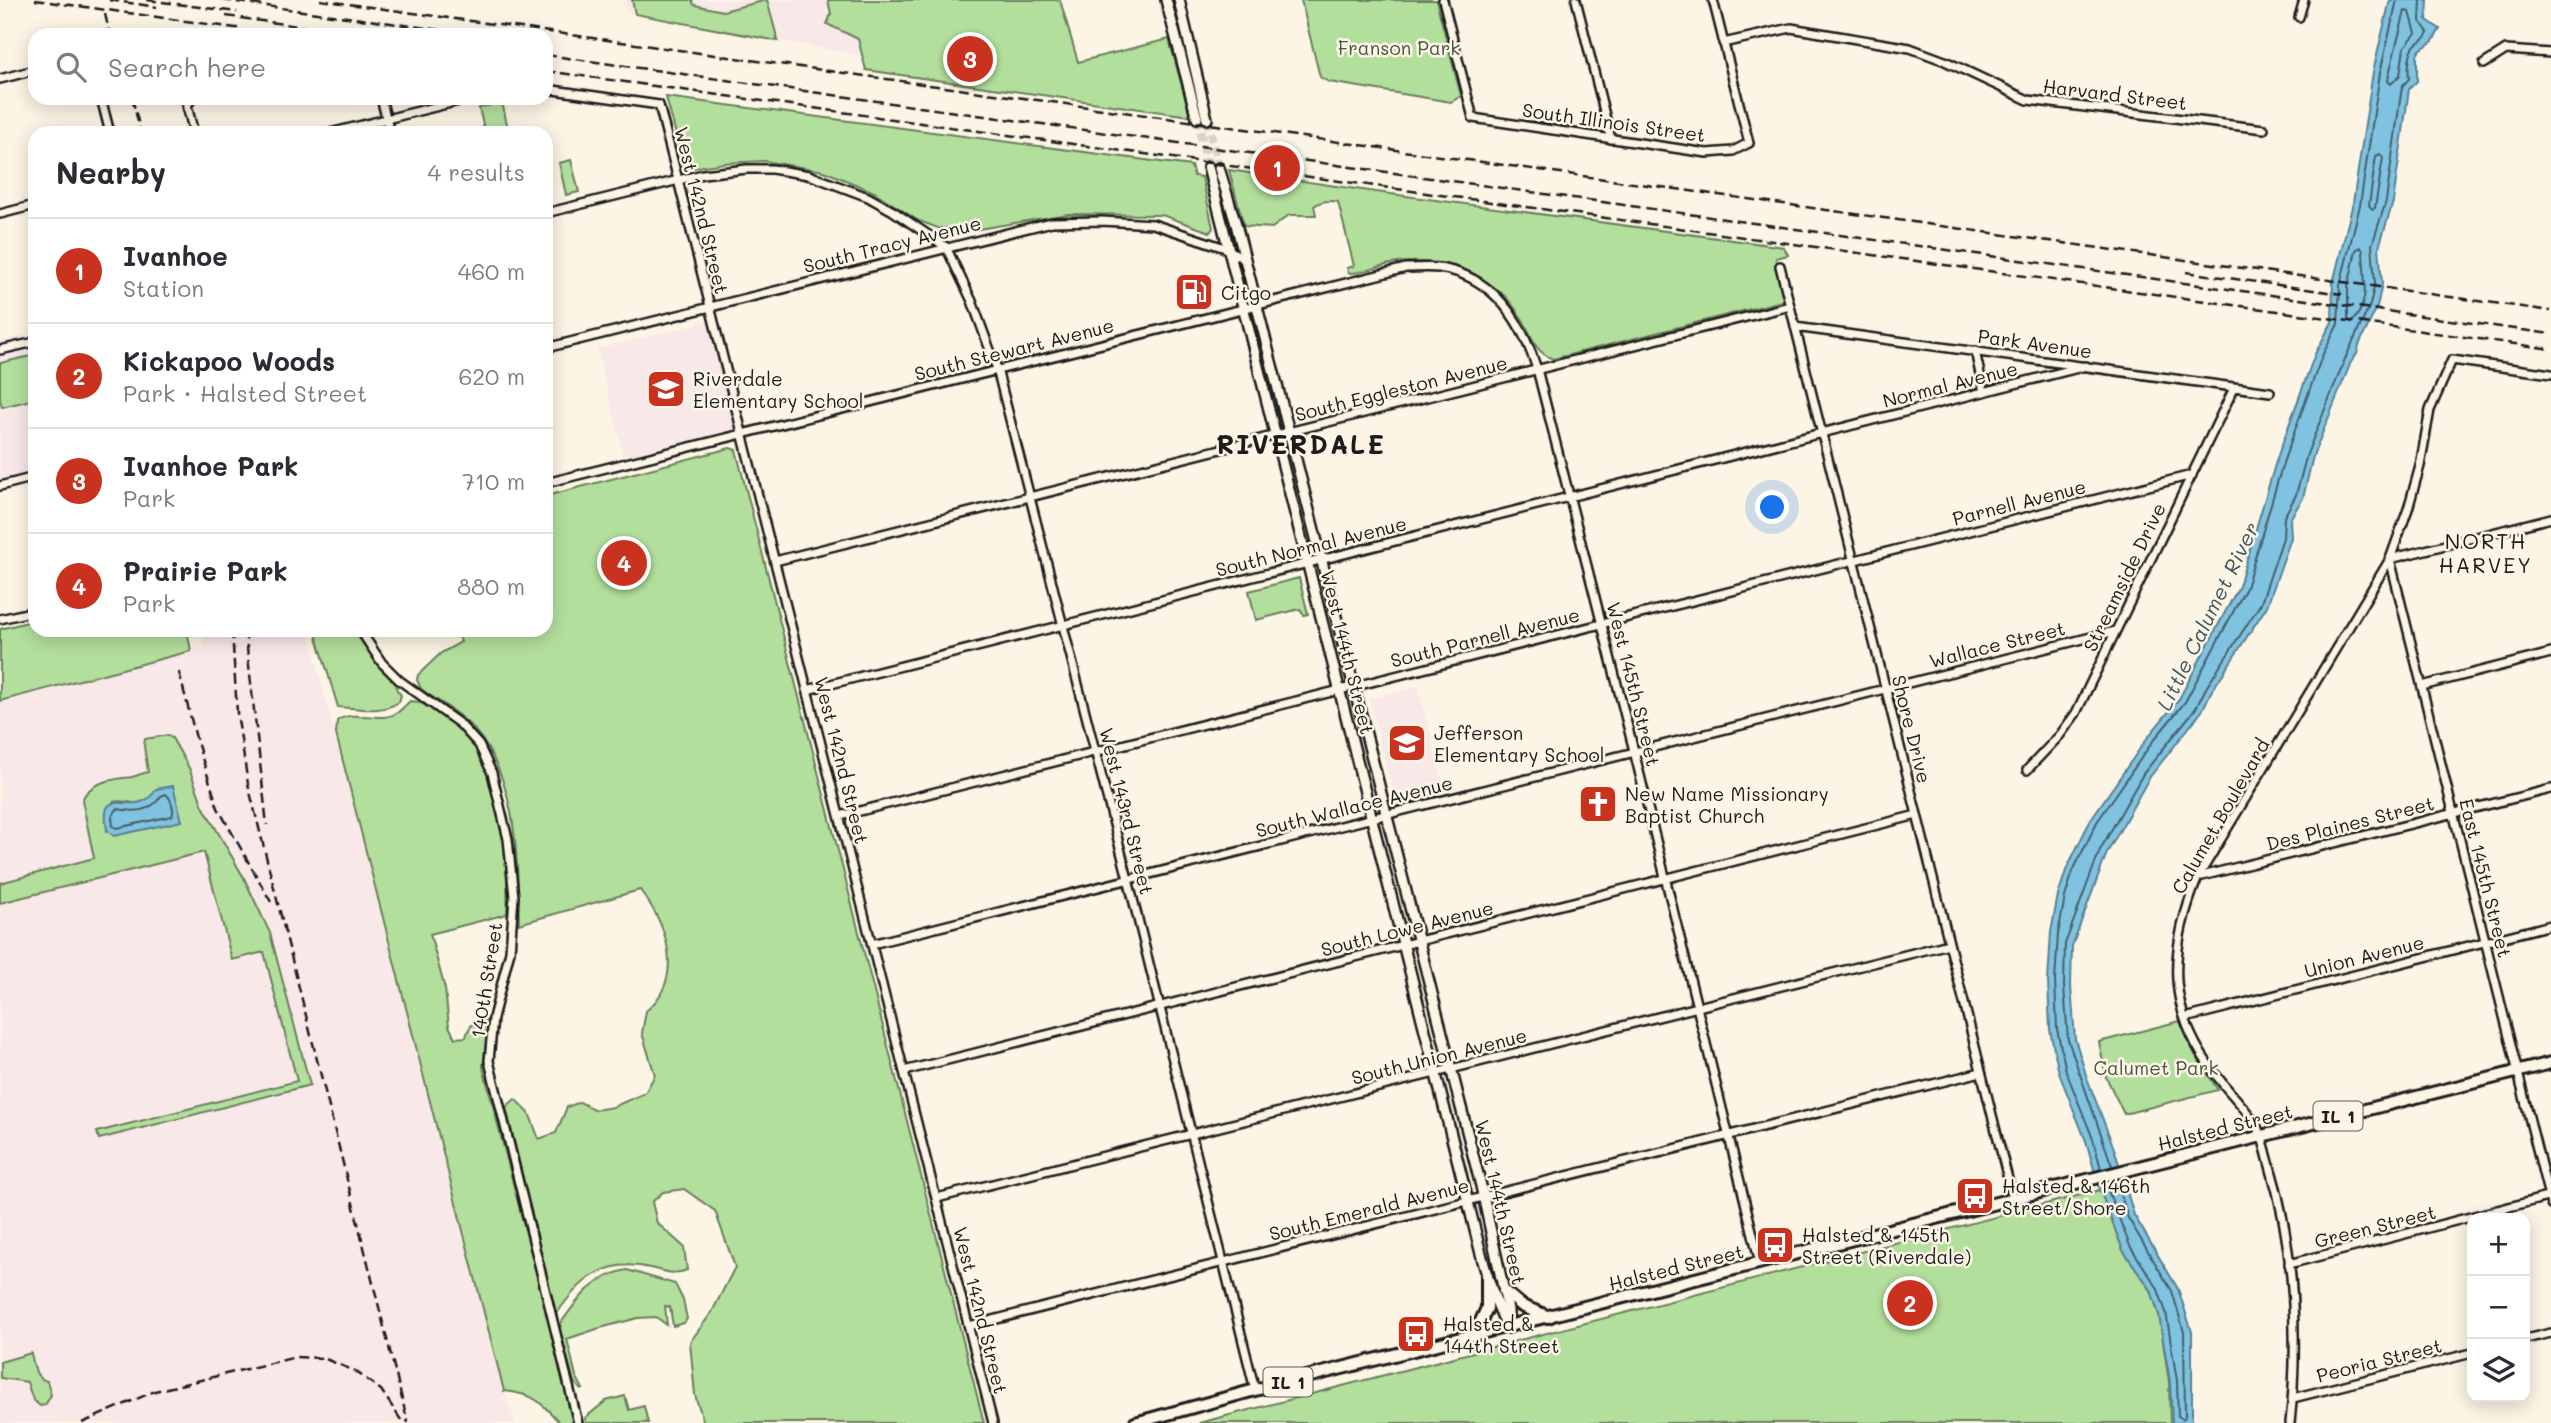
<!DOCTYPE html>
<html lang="en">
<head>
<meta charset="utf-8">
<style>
  body { margin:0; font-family:Mali,sans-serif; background:#f2f2f3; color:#2b2b33 }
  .controls { position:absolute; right:21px; bottom:21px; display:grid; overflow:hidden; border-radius:14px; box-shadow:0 4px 18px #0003 }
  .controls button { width:63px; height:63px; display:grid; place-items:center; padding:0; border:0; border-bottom:2px solid #e1e1e2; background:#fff; color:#2b2b33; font:35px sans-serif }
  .you { position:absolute; left:1773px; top:508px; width:24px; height:24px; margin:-18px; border:5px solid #fff; border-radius:50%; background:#1a73e8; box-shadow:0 0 0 10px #1a73e833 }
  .badge { display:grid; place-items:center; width:46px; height:46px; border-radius:50%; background:#c8321e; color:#fff; font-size:23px; font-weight:700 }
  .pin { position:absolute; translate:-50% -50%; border:4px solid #fff; box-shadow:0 2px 7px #0006 }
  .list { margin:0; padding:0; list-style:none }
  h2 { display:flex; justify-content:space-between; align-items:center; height:91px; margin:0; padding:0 28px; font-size:30px }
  h2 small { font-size:23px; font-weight:400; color:#7c7c81 }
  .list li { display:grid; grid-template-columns:46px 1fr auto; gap:21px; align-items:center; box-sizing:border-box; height:105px; padding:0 28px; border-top:2px solid #e1e1e2 }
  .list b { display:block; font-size:26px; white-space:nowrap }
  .list p { margin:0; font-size:23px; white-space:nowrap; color:#7c7c81 }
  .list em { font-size:23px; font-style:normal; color:#7c7c81 }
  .icon { flex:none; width:38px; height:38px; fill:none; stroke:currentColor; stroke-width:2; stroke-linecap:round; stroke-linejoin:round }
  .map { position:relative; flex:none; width:2551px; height:1423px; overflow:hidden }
  .search { position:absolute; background:#fff; box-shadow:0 4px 18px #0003; left:28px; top:28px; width:525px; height:77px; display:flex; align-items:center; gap:18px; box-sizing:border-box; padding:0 24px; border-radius:21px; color:#7c7c81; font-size:26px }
  .panel { position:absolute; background:#fff; box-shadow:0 4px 18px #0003; left:28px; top:126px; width:525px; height:511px; border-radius:21px }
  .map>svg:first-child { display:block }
  .built { fill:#f9e8e8 }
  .green { fill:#b3df9d; stroke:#687e5c; stroke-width:2; fill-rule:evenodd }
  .water { fill:#80c3e1; stroke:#588092; stroke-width:2 }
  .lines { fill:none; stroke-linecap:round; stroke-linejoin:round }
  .shore { stroke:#445f6b; stroke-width:2 }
  .tertiary-tunnel { stroke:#dad4c7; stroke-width:9; stroke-dasharray:9 4.5; stroke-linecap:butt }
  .minor-casing { stroke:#1c1c1c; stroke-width:12 }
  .tertiary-casing { stroke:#1c1c1c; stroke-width:14 }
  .primary-casing { stroke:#1c1c1c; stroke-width:16 }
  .minor { stroke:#fcf5e5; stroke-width:7 }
  .tertiary { stroke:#fcf5e5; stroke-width:9 }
  .primary { stroke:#fcf5e5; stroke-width:10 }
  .rail { stroke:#1c1c1c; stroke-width:2.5; stroke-dasharray:10 5; stroke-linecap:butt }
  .labels { text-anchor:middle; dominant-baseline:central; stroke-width:5; stroke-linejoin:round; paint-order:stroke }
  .shield { fill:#fcf5e5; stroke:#5f5d58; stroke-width:2 }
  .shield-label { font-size:18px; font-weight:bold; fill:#1c1c1c }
  .park-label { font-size:19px; fill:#495643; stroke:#fcf5e5 }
  .street-label { font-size:19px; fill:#1c1c1c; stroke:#fcf5e5 }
  .poi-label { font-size:19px; fill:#1c1c1c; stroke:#fcf5e5; text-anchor:start }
  .neighbourhood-label { font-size:21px; letter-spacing:2px; fill:#1c1c1c; stroke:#fcf5e5 }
  .water-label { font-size:21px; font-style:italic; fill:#3f5661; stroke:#fcf5e5 }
  .district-label { font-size:26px; font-weight:bold; letter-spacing:2px; fill:#1c1c1c; stroke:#fcf5e5 }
</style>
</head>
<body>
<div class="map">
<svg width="2551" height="1423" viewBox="0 0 2551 1423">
  <rect width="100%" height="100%" fill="#fcf5e5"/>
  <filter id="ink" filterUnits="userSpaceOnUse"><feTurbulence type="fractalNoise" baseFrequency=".0143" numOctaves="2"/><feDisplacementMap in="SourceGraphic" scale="14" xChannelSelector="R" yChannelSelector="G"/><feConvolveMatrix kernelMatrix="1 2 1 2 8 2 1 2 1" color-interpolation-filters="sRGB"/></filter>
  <g filter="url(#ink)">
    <!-- built -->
    <g class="built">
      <path d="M624,0h224l14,56 -235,-44z"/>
      <path d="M708,321l27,109 -111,27 -27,-108z"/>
      <path d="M35,333v138l-35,9v-139z"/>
      <path d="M201,630h107l191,747 17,46h-516v-722l205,-54z"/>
      <path d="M1418,686l26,101 -49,12 -26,-100z"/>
    </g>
    <!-- green -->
    <g class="green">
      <path d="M632,0h60l2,5 29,6 44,-11 11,41 -143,-27z"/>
      <path d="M828,0h232l18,62 91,-23 21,77 -324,-46 -8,-31 -31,-15 4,-10z"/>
      <path d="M1301,0h135l25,96 -10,6 -122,-20 -9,-5z"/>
      <path d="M666,97l525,69 3,10 8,1 11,51 -3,4 -48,-17 -94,-1 -95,16 -35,-2 -21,-8 -43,-28 -50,-21 -60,-10 -40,2 -39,6z"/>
      <path d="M502,102l7,31h-24l-6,-25z"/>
      <path d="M571,160l8,32 -13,3 -7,-32z"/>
      <path d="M1229,170l147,22 408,55 4,8 -12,3 10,42 -233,59c-23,-9 -20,-27 -34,-45 -6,-8 -13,-19 -21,-24 -31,-23 -70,-33 -107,-26 -14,2 -29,10 -42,9l-2,-5 7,-2 -16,-64c-9,-2 -17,-1 -24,4l2,9h-27l-17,13 -28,-2z"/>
      <path d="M35,355v44l-33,8 -2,-7v-37z"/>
      <path d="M730,448l6,2 248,973h-280l-9,-28 -5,-53 22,-30 23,-45 -20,-56 -31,-22 -21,3 -11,10 5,21 27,24 3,23c-14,6 -22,1 -37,-2 -44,-11 -71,12 -94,47l-50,-208 9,-8 14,14 10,26 17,-6 11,-26 13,-5 15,8 18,-3 32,-14 10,-18 -13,-42 4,-22c39,-33 22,-85 -6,-121l-121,34c-2,-65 0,-144 -46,-196 -14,-15 -35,-27 -52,-39l-4,-9 1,-5 23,-22 20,-11 -4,-12h89v-134z"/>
      <path d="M1299,578l9,36 -4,1 -4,-6 -44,11 -7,-29z"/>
      <path d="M35,620v10h152l4,21 -191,50v-72z"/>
      <path d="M315,630h40l22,32 17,15 3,13 4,5 -2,7c-18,12 -41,6 -61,5z"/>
      <path d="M410,701c11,0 19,7 28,13 14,9 27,19 37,32 27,38 34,123 32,168l-77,20 15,55 4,37 6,12 11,-1c4,-15 9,-16 23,-17l-6,47 92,356h-15c-20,-22 -26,-29 -56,-32l-168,-657 1,-13c17,-13 41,3 60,-8 4,-3 9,-8 13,-12z"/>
      <path d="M168,735l4,3 17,30 14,38 41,72 26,55 40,152 -211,54 -2,-7 200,-51 -33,-129 -32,8 -28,-108 -204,51v-20l94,-25 -12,-58c8,-19 32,-21 50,-23 4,-1 11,-4 16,-5l-4,-26 1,-7zM151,798l-44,32 6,-28c16,-4 18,7 38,-4z"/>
      <path d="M2180,1021l14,32 24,37 -94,24 -18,-37 -7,-35z"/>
      <path d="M2100,1190l23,60 28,40 8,25 10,67 1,41h-971z"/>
      <path d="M627,1270l48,14 8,16 4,19 -3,4 -11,3 -3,-19 -5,-1 2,19 -11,-8 -18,1 -38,10 -33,11 9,37 7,13 -2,1 -7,-8 -14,-53 1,-6c18,-26 34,-47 66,-53z"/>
      <path d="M31,1353c3,12 3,25 16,28l4,14 -6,10 -5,1 -7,-6 -6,-18 -27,-4v-16z"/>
      <path d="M625,1396l4,14 15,-4 4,17h-62l-1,-5 21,-17z"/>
    </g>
    <!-- water -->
    <g class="water">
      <path d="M2390,0h38l-1,20 13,9 -7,12 -13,9 -3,5v26l-8,8 -16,113 -14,45 3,37 -5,23 -18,38 -2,9 -6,8 -38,94 -10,42 -13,21 1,19 -24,68 -56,86 -9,19 -53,67 -42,75 -35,93 -1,40 4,53 12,39 28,73 19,64 44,74 14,43v91h-20l-2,-41 -11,-67 -8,-25 -28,-40 -23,-60 -14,-49 -27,-68 -9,-43 -2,-49 3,-49 7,-37 9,-27 24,-49 57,-82 31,-38 60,-113 38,-128 38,-104 17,-32 1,-39 20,-80 20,-131z"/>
      <path d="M173,786l9,35 -68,15 -7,-6c-9,-53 30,-6 49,-41z"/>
    </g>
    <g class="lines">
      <!-- shore -->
      <g class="shore">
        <path d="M2405,11l5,1 6,21 -12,15 -4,27 -9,9 -3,-3 1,-7z"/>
        <path d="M2380,154l3,4 -8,50 -3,1 -3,-4 7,-49z"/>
        <path d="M2360,247l3,3c0,23 9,55 -12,72l-3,-3v-32l8,-37z"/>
        <path d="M166,794c5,4 9,17 6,22l-55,12 -4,-2 -1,-9 5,-8c17,3 33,4 44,-13z"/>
        <path d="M2112,1166l-44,-126 -4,-54 1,-42 35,-94 43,-76 53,-66 10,-20 55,-85 22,-65 1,-21 12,-22 11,-41 38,-95 25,-54 5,-22 -3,-38 14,-44 15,-108 2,-8 6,-6c-1,-9 -1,-28 7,-35 6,-5 9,-4 12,-12l-8,-11 1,-21"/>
        <path d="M2101,1169l-8,-30 -27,-68 -9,-42 -2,-48 3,-47 7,-37 8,-26 24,-49 56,-81 32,-39 61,-114 38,-128 38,-104 16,-32 2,-39 20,-80 20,-132 17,-73"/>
        <path d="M2105,1183l25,63 27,41 9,25 11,69 1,35 5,3 2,-3 -1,-84 -12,-41 -44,-73 -12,-38"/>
      </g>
      <!-- tertiary-tunnel -->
      <g class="tertiary-tunnel">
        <path d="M1197,118l11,49"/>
        <path d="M1207,119l12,49"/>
      </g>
      <!-- minor casing -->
      <g class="minor-casing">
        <g id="minor">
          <path d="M1443,0l30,118 234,35 26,-2 16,-8 -36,-143"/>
          <path d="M1576,0l35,139"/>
          <path d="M2299,17l5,-17"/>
          <path d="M1723,43l68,-15 119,20 35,13 83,39 236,29"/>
          <path d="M2484,64l22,-14 45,3"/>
          <path d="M0,79l35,-9"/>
          <path d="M546,89l113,16 334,1318"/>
          <path d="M101,98l9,35"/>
          <path d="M192,98l-5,8 7,27"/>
          <path d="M381,98l9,35"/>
          <path d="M330,133l141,-35"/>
          <path d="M546,213l157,-39 44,-5h25l37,6 59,22 25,14 53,36 26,54 25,68 131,510 127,511"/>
          <path d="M0,214l35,-9"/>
          <path d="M1780,266l233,933"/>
          <path d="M1795,327l475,65"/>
          <path d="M546,348l506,-126 50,-1 51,3 75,25 17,11"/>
          <path d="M0,350l35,-8"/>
          <path d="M1975,351l9,41"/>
          <path d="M546,483l860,-215c11,0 22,-1 33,0 55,8 83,54 98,101l97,382 126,512"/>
          <path d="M0,486l35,-9"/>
          <path d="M2551,518l-161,41 161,646"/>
          <path d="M775,561l1015,-255"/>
          <path d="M0,619l35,-8"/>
          <path d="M360,630l22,33 17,17 61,44 19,21 13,28 16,66 6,58 -4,54 -17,67 -4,43 89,362"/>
          <path d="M2422,686l129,-33"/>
          <path d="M807,690l1279,-324"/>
          <path d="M2027,770l33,-35 16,-22 158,-325"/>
          <path d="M840,816l1352,-341"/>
          <path d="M2198,877l353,-88"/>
          <path d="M872,944l1243,-313"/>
          <path d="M2185,1018l366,-93"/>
          <path d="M904,1071l1013,-256"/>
          <path d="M937,1198l1012,-254"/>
          <path d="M2289,1264l262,-68"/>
          <path d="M969,1326l1012,-254"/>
          <path d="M2525,1339l26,-6"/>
          <path d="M2293,1398l179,-45"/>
          <path d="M2290,1423c9,-82 4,-178 -20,-257 -3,-10 -5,-21 -9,-31 -10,-22 -27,-37 -41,-55 -54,-66 -53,-127 -22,-203l192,-318 18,-50 12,-43 10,-56 22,-50 99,14"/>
        </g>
      </g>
      <!-- tertiary casing -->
      <g class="tertiary-casing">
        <g id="tertiary">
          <path d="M1166,0l31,118"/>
          <path d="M1179,0l28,119"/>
          <path d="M1208,167l257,1023c12,46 21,95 43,138"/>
          <path d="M1219,168l17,56 245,962 27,124v16"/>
        </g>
      </g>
      <!-- primary casing -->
      <g class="primary-casing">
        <g id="primary">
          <path d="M1504,1291l18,15 27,11"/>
          <path d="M1474,1336l13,-28v-33"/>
          <path d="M1135,1423l120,-33 1296,-327"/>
        </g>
      </g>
      <!-- minor -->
      <use href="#minor" class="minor"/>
      <!-- tertiary -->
      <use href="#tertiary" class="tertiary"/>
      <!-- primary -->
      <use href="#primary" class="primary"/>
      <!-- rail -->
      <g class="rail">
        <path d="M35,0l208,29"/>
        <path d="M109,0l48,7"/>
        <path d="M147,0l90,12"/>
        <path d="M222,0l256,35"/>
        <path d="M320,0l2231,311"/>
        <path d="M105,14l5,21"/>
        <path d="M226,16l136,19"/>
        <path d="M546,55l2005,279"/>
        <path d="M546,71l2005,278"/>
        <path d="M132,98l9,35"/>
        <path d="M2186,272l156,22"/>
        <path d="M232,630l5,83 11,71 160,639"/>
        <path d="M245,630l22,195"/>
        <path d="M179,672l18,70 21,66 53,94"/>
        <path d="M82,1423l73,-32 141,-34 27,1 32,13 26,19 22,33"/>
      </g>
    </g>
  </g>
  <!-- icons -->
  <defs>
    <g id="fuel-square" transform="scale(2.0125)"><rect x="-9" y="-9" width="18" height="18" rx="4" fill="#c8321e" stroke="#fcf5e5"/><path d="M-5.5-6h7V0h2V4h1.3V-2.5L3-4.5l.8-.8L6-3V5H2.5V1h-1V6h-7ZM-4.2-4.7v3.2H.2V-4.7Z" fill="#fff"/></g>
    <g id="school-square" transform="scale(2.0125)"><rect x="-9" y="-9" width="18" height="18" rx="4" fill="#c8321e" stroke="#fcf5e5"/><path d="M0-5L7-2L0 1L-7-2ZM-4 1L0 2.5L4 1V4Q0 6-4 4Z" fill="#fff"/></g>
    <g id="church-square" transform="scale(2.0125)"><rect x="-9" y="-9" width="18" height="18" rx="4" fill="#c8321e" stroke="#fcf5e5"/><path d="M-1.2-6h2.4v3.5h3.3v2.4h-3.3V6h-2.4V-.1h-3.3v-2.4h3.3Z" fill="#fff"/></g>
    <g id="bus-square" transform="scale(2.0125)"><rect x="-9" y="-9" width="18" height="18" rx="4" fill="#c8321e" stroke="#fcf5e5"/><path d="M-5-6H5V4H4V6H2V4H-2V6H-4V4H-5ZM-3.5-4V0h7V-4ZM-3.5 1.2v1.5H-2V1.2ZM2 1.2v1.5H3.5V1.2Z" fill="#fff"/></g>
  </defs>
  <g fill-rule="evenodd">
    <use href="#fuel-square" x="1194" y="292"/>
    <use href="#school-square" x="666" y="389"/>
    <use href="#school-square" x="1407" y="743"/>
    <use href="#church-square" x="1598" y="804"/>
    <use href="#bus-square" x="1975" y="1196"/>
    <use href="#bus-square" x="1775" y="1245"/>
    <use href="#bus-square" x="1416" y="1334"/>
  </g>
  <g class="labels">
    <!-- shield labels -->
    <g class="shield">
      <rect x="2313.5" y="1101.5" width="49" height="29" rx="5"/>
      <rect x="1263.5" y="1367.5" width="49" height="29" rx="5"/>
    </g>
    <g class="shield-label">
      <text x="2338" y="1116">IL 1</text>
      <text x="1288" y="1382">IL 1</text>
    </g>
    <!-- park labels -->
    <g class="park-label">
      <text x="1399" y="47">Franson Park</text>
      <text x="2156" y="1067">Calumet Park</text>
    </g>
    <!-- street labels -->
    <g class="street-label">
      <text transform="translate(2115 94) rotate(7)">Harvard Street</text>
      <text transform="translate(1614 122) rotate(8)">South Illinois Street</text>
      <text transform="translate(702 210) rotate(76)">West 142nd Street</text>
      <text transform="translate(892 244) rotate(-14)">South Tracy Avenue</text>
      <text transform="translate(2035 343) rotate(8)">Park Avenue</text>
      <text transform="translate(1014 349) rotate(-14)">South Stewart Avenue</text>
      <text transform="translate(1950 384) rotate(-14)">Normal Avenue</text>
      <text transform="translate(1401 388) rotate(-14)">South Eggleston Avenue</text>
      <text transform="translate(2019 502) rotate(-14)">Parnell Avenue</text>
      <text transform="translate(1311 546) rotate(-14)">South Normal Avenue</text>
      <text transform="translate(2124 577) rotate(-64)">Streamside Drive</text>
      <text transform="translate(1485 637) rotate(-14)">South Parnell Avenue</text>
      <text transform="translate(1997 644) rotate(-14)">Wallace Street</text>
      <text transform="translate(1348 652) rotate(76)">West 144th Street</text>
      <text transform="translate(1634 684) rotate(76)">West 145th Street</text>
      <text transform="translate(1912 729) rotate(76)">Shore Drive</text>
      <text transform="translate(842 760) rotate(76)">West 142nd Street</text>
      <text transform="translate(1354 806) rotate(-14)">South Wallace Avenue</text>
      <text transform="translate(1127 811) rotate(76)">West 143rd Street</text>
      <text transform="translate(2220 816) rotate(-60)">Calumet Boulevard</text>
      <text transform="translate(2350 823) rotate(-14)">Des Plaines Street</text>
      <text transform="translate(2486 878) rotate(76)">East 145th Street</text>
      <text transform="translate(1407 928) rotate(-14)">South Lowe Avenue</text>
      <text transform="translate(2364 956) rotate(-14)">Union Avenue</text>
      <text transform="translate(486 980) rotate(-81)">140th Street</text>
      <text transform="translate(1439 1056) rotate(-14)">South Union Avenue</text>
      <text transform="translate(2225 1127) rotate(-14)">Halsted Street</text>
      <text transform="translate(1501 1202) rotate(77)">West 144th Street</text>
      <text transform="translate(1369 1209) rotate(-14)">South Emerald Avenue</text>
      <text transform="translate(2375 1226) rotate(-14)">Green Street</text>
      <text transform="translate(1676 1267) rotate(-14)">Halsted Street</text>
      <text transform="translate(981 1310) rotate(76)">West 142nd Street</text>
      <text transform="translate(2379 1360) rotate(-14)">Peoria Street</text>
    </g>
    <!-- poi labels -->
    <g class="poi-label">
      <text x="1221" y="292">Citgo</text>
      <text x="693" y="378">Riverdale<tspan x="693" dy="22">Elementary School</tspan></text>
      <text x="1434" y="732">Jefferson<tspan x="1434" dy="22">Elementary School</tspan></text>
      <text x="1625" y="793">New Name Missionary<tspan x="1625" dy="22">Baptist Church</tspan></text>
      <text x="2002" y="1185">Halsted &amp; 146th<tspan x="2002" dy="22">Street/Shore</tspan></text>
      <text x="1802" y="1234">Halsted &amp; 145th<tspan x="1802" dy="22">Street (Riverdale)</tspan></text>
      <text x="1443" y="1323">Halsted &amp;<tspan x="1443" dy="22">144th Street</tspan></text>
    </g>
    <!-- neighbourhood labels -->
    <g class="neighbourhood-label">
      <text x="2486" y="540">NORTH<tspan x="2486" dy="24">HARVEY</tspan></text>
    </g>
    <!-- water labels -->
    <g class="water-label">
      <text transform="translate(2207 616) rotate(-64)">Little Calumet River</text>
    </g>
    <!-- district labels -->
    <g class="district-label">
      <text x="1301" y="444">RIVERDALE</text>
    </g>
  </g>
</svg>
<div class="controls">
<button>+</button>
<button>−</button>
<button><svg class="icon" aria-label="layers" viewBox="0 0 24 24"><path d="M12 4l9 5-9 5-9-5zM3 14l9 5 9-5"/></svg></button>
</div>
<div class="you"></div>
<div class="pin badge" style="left:1277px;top:168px">1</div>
<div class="pin badge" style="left:1910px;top:1303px">2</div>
<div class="pin badge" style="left:970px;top:59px">3</div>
<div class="pin badge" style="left:624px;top:563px">4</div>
<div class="search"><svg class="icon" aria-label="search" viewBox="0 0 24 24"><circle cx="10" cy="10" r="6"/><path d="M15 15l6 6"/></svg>Search here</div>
<section class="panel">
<h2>Nearby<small>4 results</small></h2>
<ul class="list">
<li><span class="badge">1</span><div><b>Ivanhoe</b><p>Station</p></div><em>460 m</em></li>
<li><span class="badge">2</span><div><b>Kickapoo Woods</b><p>Park · Halsted Street</p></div><em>620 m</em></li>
<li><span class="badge">3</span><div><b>Ivanhoe Park</b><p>Park</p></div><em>710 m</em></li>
<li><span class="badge">4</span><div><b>Prairie Park</b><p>Park</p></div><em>880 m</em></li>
</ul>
</section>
</div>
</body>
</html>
